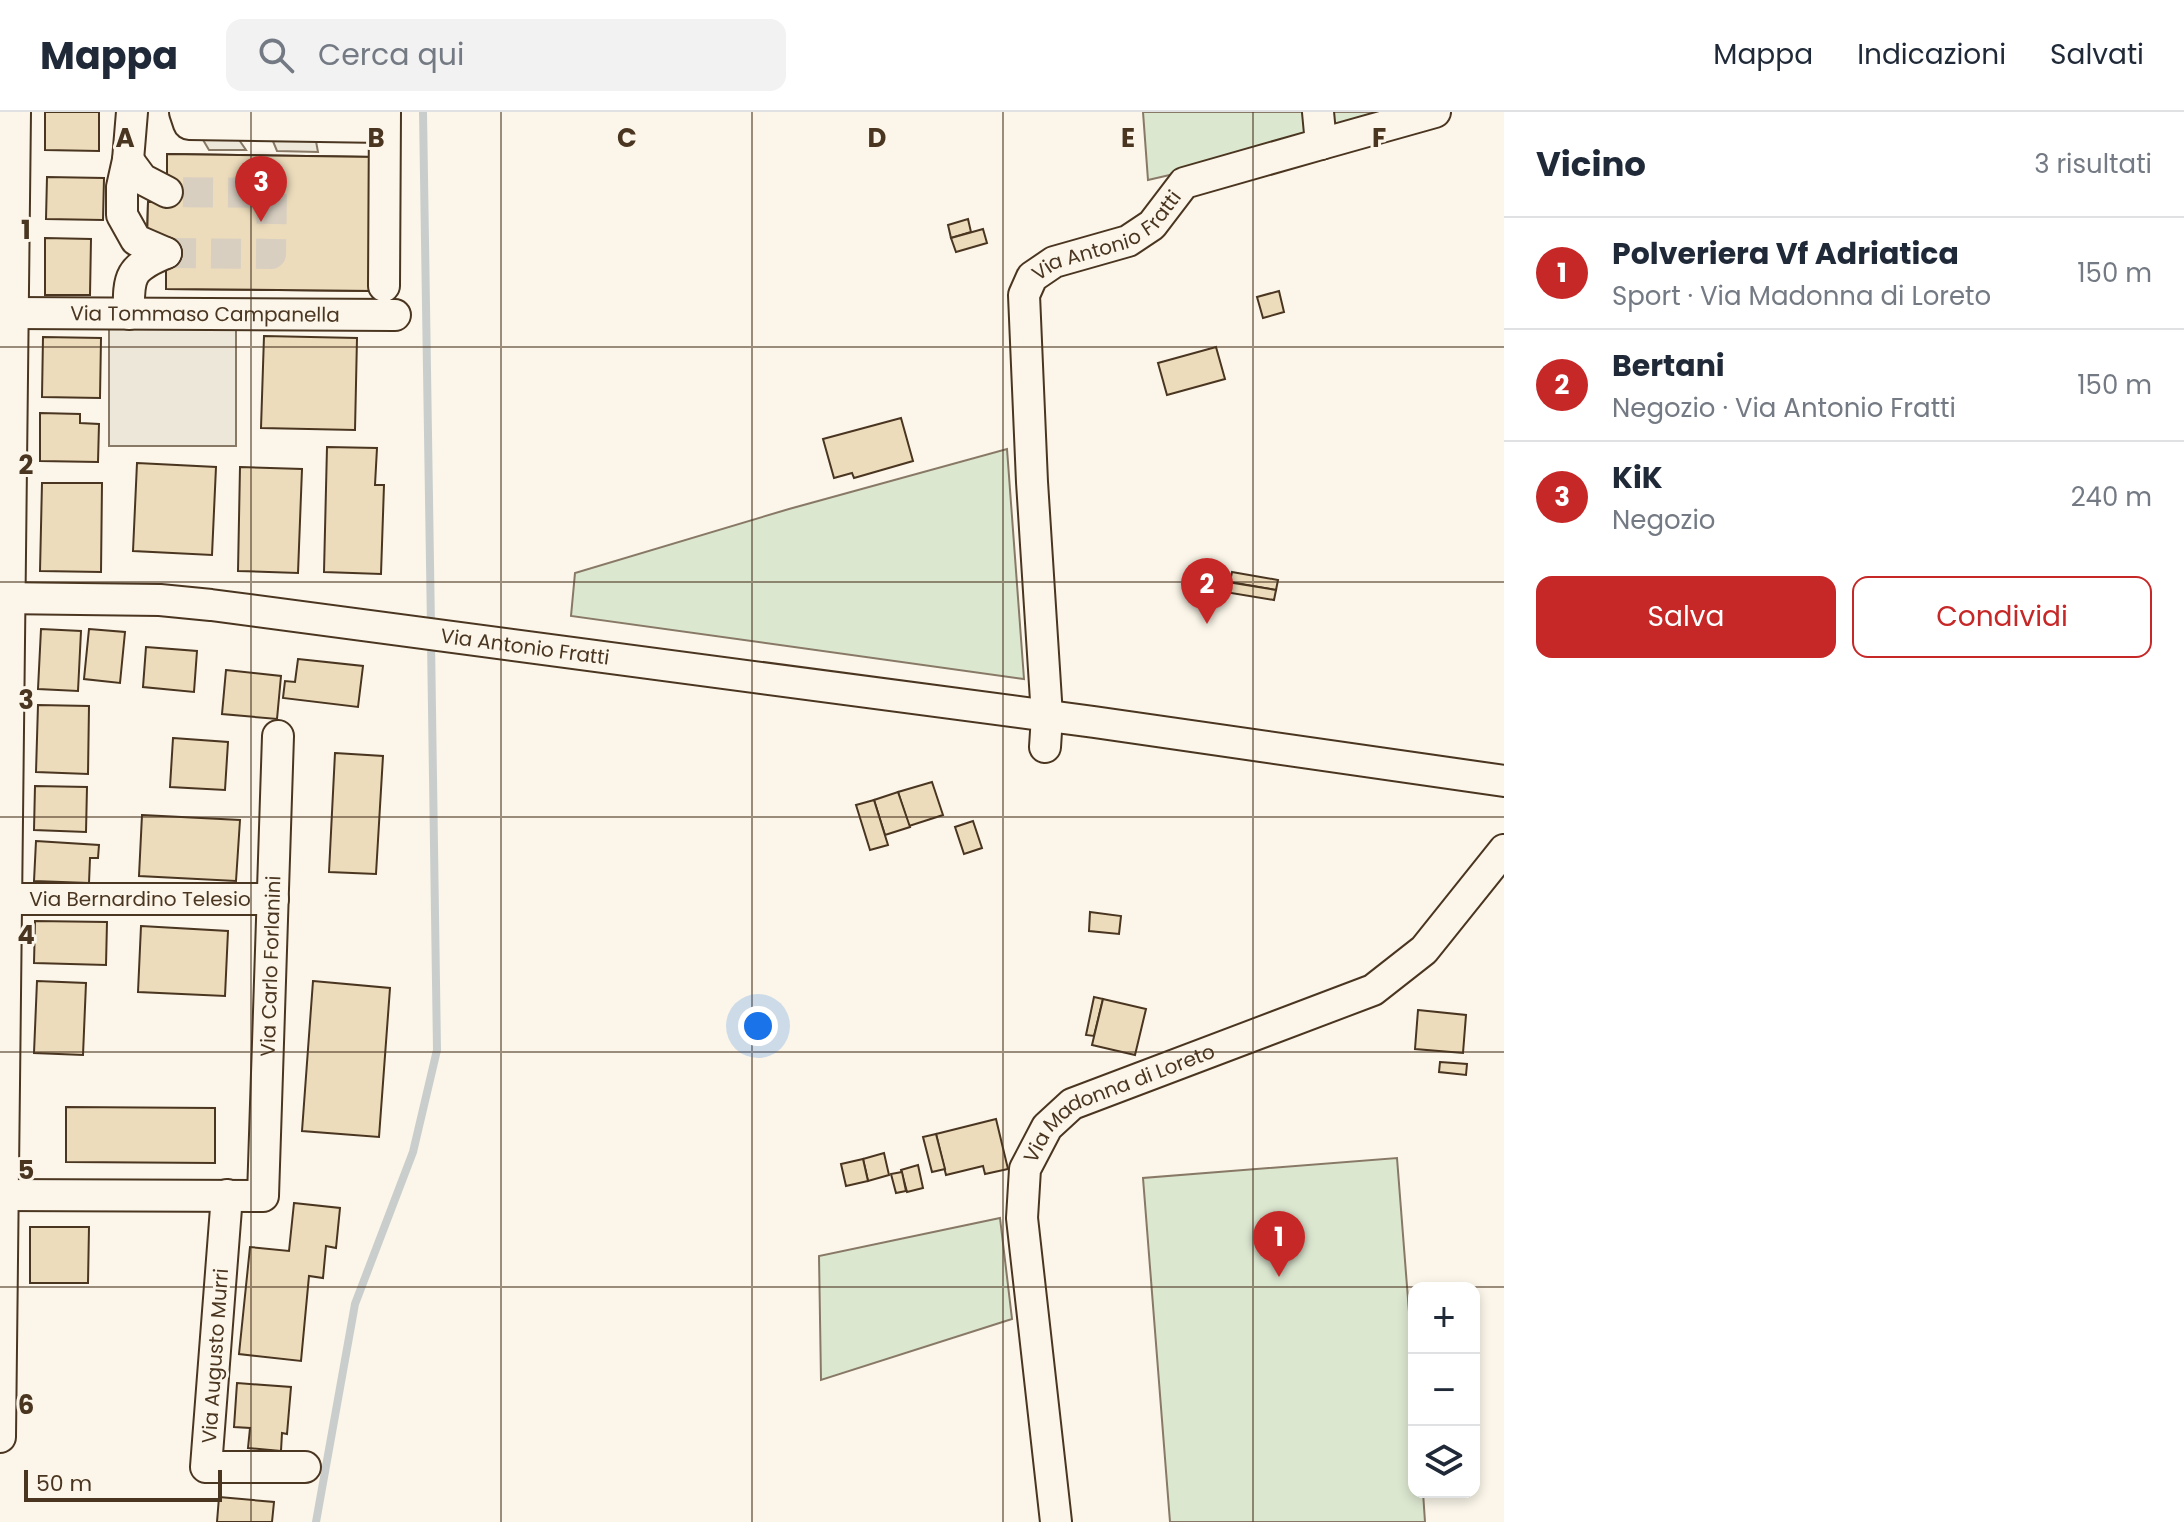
<!DOCTYPE html>
<html lang="it">
<head>
<meta charset="utf-8">
<style>
  body { margin:0; font-family:Poppins,sans-serif; background:#f2f2f3; color:#1f2937 }
  .controls { position:absolute; right:24px; bottom:24px; display:grid; overflow:hidden; border-radius:16px; box-shadow:0 4px 12px #0003 }
  .controls button { width:72px; height:72px; display:grid; place-items:center; padding:0; border:0; border-bottom:2px solid #e0e1e3; background:#fff; color:#1f2937; font:40px sans-serif }
  .scale { position:absolute; left:24px; bottom:20px; width:198px; box-sizing:border-box; padding-left:8px; border:4px solid #4a3520; border-top:0; font-size:22px; line-height:28px; white-space:nowrap; color:#4a3520; -webkit-text-stroke:6px #fbf6e9; paint-order:stroke }
  .you { position:absolute; left:758px; top:914px; width:28px; height:28px; margin:-20px; border:6px solid #fff; border-radius:50%; background:#1a73e8; box-shadow:0 0 0 12px #1a73e833 }
  .badge { display:grid; place-items:center; width:52px; height:52px; border-radius:50%; background:#c62828; color:#fff; font-size:26px; font-weight:700 }
  .pin { position:absolute; translate:-50% -66px; filter:drop-shadow(0 2px 4px #0008) }
  .pin::after { content:''; position:absolute; top:42px; width:28px; height:24px; background:inherit; clip-path:polygon(0 0,100% 0,50% 100%) }
  .list { margin:0; padding:0; list-style:none }
  h2 { display:flex; justify-content:space-between; align-items:center; height:104px; margin:0; padding:0 32px; font-size:34px }
  h2 small { font-size:26px; font-weight:400; color:#747a83 }
  .list li { display:grid; grid-template-columns:52px 1fr auto; gap:24px; align-items:center; box-sizing:border-box; height:112px; padding:0 32px; border-top:2px solid #e0e1e3 }
  .list b { display:block; font-size:30px; white-space:nowrap }
  .list p { margin:0; font-size:26px; white-space:nowrap; color:#747a83 }
  .list em { font-size:26px; font-style:normal; color:#747a83 }
  .actions { display:flex; gap:16px; padding:24px 32px }
  .actions a { flex:1; padding:18px 0; border:2px solid #c62828; border-radius:16px; text-align:center; font-size:28px; color:#c62828 }
  .actions .main { background:#c62828; color:#fff }
  .icon { flex:none; width:44px; height:44px; fill:none; stroke:currentColor; stroke-width:2; stroke-linecap:round; stroke-linejoin:round }
  .map { position:relative; flex:none; width:1504px; height:1410px; overflow:hidden }
  header { display:flex; align-items:center; gap:48px; box-sizing:border-box; height:112px; padding:0 40px; background:#fff; border-bottom:2px solid #e0e1e3 }
  header strong { font-size:38px }
  nav { display:flex; gap:44px; margin-inline-start:auto; font-size:28px }
  .search { width:560px; height:72px; background:#f2f2f3; display:flex; align-items:center; gap:20px; box-sizing:border-box; padding:0 28px; border-radius:16px; color:#747a83; font-size:30px }
  main { display:flex }
  aside { flex:1; background:#fff }
  .map>svg:first-child { display:block }
  .green { fill:#dce7d0; stroke:#887966; stroke-width:2 }
  .parking { fill:#ede7d9; stroke:#887966; stroke-width:2 }
  .lines { fill:none; stroke-linecap:round; stroke-linejoin:round }
  .stream { stroke:#c9cecd; stroke-width:8 }
  .building { fill:#ecdcbc; stroke:#4a3520; stroke-width:2 }
  .minor-tunnel { stroke:#d8cfc1; stroke-width:30; stroke-dasharray:30 15; stroke-linecap:butt }
  .minor-casing { stroke:#4a3520; stroke-width:34 }
  .minor { stroke:#fbf6e9; stroke-width:30 }
  .grid { fill:none; stroke:#4a3520; stroke-width:2; stroke-opacity:0.55 }
  .labels { text-anchor:middle; dominant-baseline:central; stroke-width:6; stroke-linejoin:round; paint-order:stroke }
  .street-label { font-size:20px; fill:#4a3520; stroke:#fbf6e9 }
  .grid-label { font-size:26px; text-anchor:middle; font-weight:bold; fill:#4a3520; stroke:#fbf6e9; stroke-width:6; stroke-linejoin:round; paint-order:stroke }
</style>
</head>
<body>
<header>
<strong>Mappa</strong>
<div class="search"><svg class="icon" aria-label="search" viewBox="0 0 24 24"><circle cx="10" cy="10" r="6"/><path d="M15 15l6 6"/></svg>Cerca qui</div>
<nav><a>Mappa</a><a>Indicazioni</a><a>Salvati</a></nav>
</header>
<main>
<div class="map">
<svg width="1504" height="1410" viewBox="0 0 1504 1410">
  <rect width="100%" height="100%" fill="#fbf6e9"/>
  <!-- green -->
  <g class="green">
    <path d="M1143,0h166l-5,26 -17,10 -139,32z"/>
    <path d="M1329,0h79l-77,22z"/>
    <path d="M1007,337l17,230 -453,-63 4,-43 214,-64z"/>
    <path d="M1397,1046l17,218v116h9l2,30h-255l-27,-344z"/>
    <path d="M1000,1106l12,101 -191,61 -2,-124z"/>
  </g>
  <!-- parking -->
  <g class="parking">
    <path d="M199,21l36,1 11,16h-37z"/>
    <path d="M270,22l45,2 3,16 -41,-1z"/>
    <path d="M109,214l127,1v119h-127z"/>
  </g>
  <g class="lines">
    <!-- stream -->
    <g class="stream">
      <path d="M423,0l8,515"/>
      <path d="M316,1410l39,-218 58,-152 24,-102 -6,-409"/>
    </g>
  </g>
  <!-- building -->
  <g class="building">
    <path d="M45,0h54v39l-54,-1z"/>
    <path d="M167,42l209,3 -1,134 -209,-2v-47h-19l1,-40h19z"/>
    <path d="M167,42l209,3 -1,134 -209,-2v-47h-19l1,-40h19z"/>
    <path d="M47,65l57,1 -1,42 -57,-1z"/>
    <path d="M968,107l3,13 -20,6 -3,-13z"/>
    <path d="M983,117l4,14 -31,9 -5,-14z"/>
    <path d="M45,126l46,1 -1,56h-45z"/>
    <path d="M1279,179l5,21 -21,6 -6,-21z"/>
    <path d="M264,224l93,2 -2,92 -94,-2z"/>
    <path d="M43,225l58,1 -1,60 -58,-1z"/>
    <path d="M1216,235l9,32 -58,16 -9,-32z"/>
    <path d="M40,301l40,1v9l19,1 -1,38 -58,-1z"/>
    <path d="M901,306l12,43 -59,17 -2,-5 -18,5 -11,-39z"/>
    <path d="M327,335l50,1 -2,37h9l-3,89 -57,-2z"/>
    <path d="M137,351l79,4 -4,88 -79,-4z"/>
    <path d="M240,355l62,2 -4,104 -60,-2z"/>
    <path d="M42,371h60l-1,89 -61,-1z"/>
    <path d="M1232,460l46,8 -2,10 -46,-8z"/>
    <path d="M1215,468l61,10 -2,10 -61,-10z"/>
    <path d="M41,517l40,2 -3,60 -40,-2z"/>
    <path d="M89,517l36,3 -5,51 -36,-4z"/>
    <path d="M146,535l51,4 -3,41 -51,-5z"/>
    <path d="M298,547l65,7 -5,41 -75,-9 2,-17 10,1z"/>
    <path d="M226,558l55,6 -4,43 -55,-5z"/>
    <path d="M38,593l51,1 -1,68 -52,-2z"/>
    <path d="M173,626l55,4 -3,48 -55,-3z"/>
    <path d="M335,641l48,3 -7,118 -47,-2z"/>
    <path d="M932,670l11,33 -34,11 -11,-34z"/>
    <path d="M35,674l52,1 -1,45 -52,-2z"/>
    <path d="M898,680l12,35 -25,8 -11,-35z"/>
    <path d="M874,688l14,45 -18,5 -14,-45z"/>
    <path d="M142,703l98,5 -4,61 -97,-5z"/>
    <path d="M973,709l9,27 -18,6 -9,-27z"/>
    <path d="M36,729l63,4 -1,13h-8l-1,25 -55,-2z"/>
    <path d="M1090,800l31,4 -2,18 -30,-3z"/>
    <path d="M35,809l72,1 -1,43 -72,-2z"/>
    <path d="M141,814l87,5 -3,65 -87,-4z"/>
    <path d="M37,869l49,2 -3,72 -49,-2z"/>
    <path d="M313,869l77,7 -11,149 -77,-6z"/>
    <path d="M1094,885l9,2 -9,37 -8,-1z"/>
    <path d="M1103,887l43,10 -11,46 -43,-10z"/>
    <path d="M1418,898l48,5 -3,38 -48,-4z"/>
    <path d="M1440,950l27,2 -1,11 -27,-3z"/>
    <path d="M66,995l149,1v55l-149,-1z"/>
    <path d="M996,1007l12,50 -23,5 -2,-8 -37,9 -10,-41z"/>
    <path d="M936,1022l9,35 -13,3 -9,-35z"/>
    <path d="M884,1041l5,22 -21,6 -5,-22z"/>
    <path d="M863,1047l5,22 -22,5 -5,-22z"/>
    <path d="M918,1053l5,23 -16,4 -6,-22z"/>
    <path d="M902,1060l4,19 -10,2 -5,-19z"/>
    <path d="M294,1091l46,5 -4,40 -10,-2 -3,32 -14,-2 -8,85 -62,-7 11,-107 39,4z"/>
    <path d="M30,1115h59l-1,56h-58z"/>
    <path d="M237,1271l54,4 -4,47 -5,-1 -1,18 -33,-3 2,-20 -16,-1z"/>
    <path d="M219,1385l55,5 -2,20h-55z"/>
  </g>
  <g class="lines">
    <!-- minor-tunnel -->
    <path class="minor-tunnel" d="M166,141l105,1 1,-61 -105,-1"/>
    <!-- minor casing -->
    <g class="minor-casing">
      <g id="minor">
        <path d="M132,0l-4,48 -6,27v28l14,25 30,13"/>
        <path d="M185,0l4,12 195,3"/>
        <path d="M1321,32l114,-32"/>
        <path d="M128,48l14,19 25,13"/>
        <path d="M384,174l1,-174"/>
        <path id="s1" d="M13,201l382,2"/>
        <path d="M129,202c-1,-39 1,-46 37,-61"/>
        <path id="s2" d="M0,486l160,2 51,5 883,117 410,59"/>
        <path id="s3" d="M1045,635l2,-31 -15,-234 -8,-187 8,-18 22,-15 74,-21 24,-16 32,-42 137,-39 -3,-32"/>
        <path id="s4" d="M6,787h267"/>
        <path id="s5" d="M1,1083l262,1 15,-460"/>
        <path d="M227,1083l-21,272h99"/>
        <path d="M0,1325l15,-1325"/>
        <path id="s6" d="M1056,1410l-34,-304 3,-49 22,-42 25,-23 301,-114 51,-40 80,-100"/>
      </g>
    </g>
    <!-- minor -->
    <use href="#minor" class="minor"/>
  </g>
  <!-- grid -->
  <path class="grid" d="M251,0v1410M501,0v1410M752,0v1410M1003,0v1410M1253,0v1410M0,235h1504M0,470h1504M0,705h1504M0,940h1504M0,1175h1504"/>
  <g class="labels">
    <!-- street labels -->
    <g class="street-label">
      <text stroke="none"><textPath href="#s3" startOffset="560">Via Antonio Fratti</textPath></text>
      <text stroke="none"><textPath href="#s1" startOffset="192">Via Tommaso Campanella</textPath></text>
      <text stroke="none"><textPath href="#s2" startOffset="528">Via Antonio Fratti</textPath></text>
      <text stroke="none"><textPath href="#s4" startOffset="134">Via Bernardino Telesio</textPath></text>
      <text stroke="none"><textPath href="#s5" startOffset="492">Via Carlo Forlanini</textPath></text>
      <text stroke="none"><textPath href="#s6" startOffset="476">Via Madonna di Loreto</textPath></text>
      <text transform="translate(215 1244) rotate(-86)">Via Augusto Murri</text>
    </g>
  </g>
  <g class="grid-label">
    <text x="125" y="35">A</text>
    <text x="376" y="35">B</text>
    <text x="627" y="35">C</text>
    <text x="877" y="35">D</text>
    <text x="1128" y="35">E</text>
    <text x="1379" y="35">F</text>
    <text x="26" y="127">1</text>
    <text x="26" y="362">2</text>
    <text x="26" y="597">3</text>
    <text x="26" y="832">4</text>
    <text x="26" y="1067">5</text>
    <text x="26" y="1302">6</text>
  </g>
</svg>
<div class="controls">
<button>+</button>
<button>−</button>
<button><svg class="icon" aria-label="layers" viewBox="0 0 24 24"><path d="M12 4l9 5-9 5-9-5zM3 14l9 5 9-5"/></svg></button>
</div>
<div class="scale">50 m</div>
<div class="you"></div>
<div class="pin badge" style="left:1279px;top:1165px">1</div>
<div class="pin badge" style="left:1207px;top:512px">2</div>
<div class="pin badge" style="left:261px;top:110px">3</div>
</div>
<aside>
<h2>Vicino<small>3 risultati</small></h2>
<ul class="list">
<li><span class="badge">1</span><div><b>Polveriera Vf Adriatica</b><p>Sport · Via Madonna di Loreto</p></div><em>150 m</em></li>
<li><span class="badge">2</span><div><b>Bertani</b><p>Negozio · Via Antonio Fratti</p></div><em>150 m</em></li>
<li><span class="badge">3</span><div><b>KiK</b><p>Negozio</p></div><em>240 m</em></li>
</ul>
<div class="actions"><a class="main">Salva</a><a>Condividi</a></div>
</aside>
</main>
</body>
</html>
